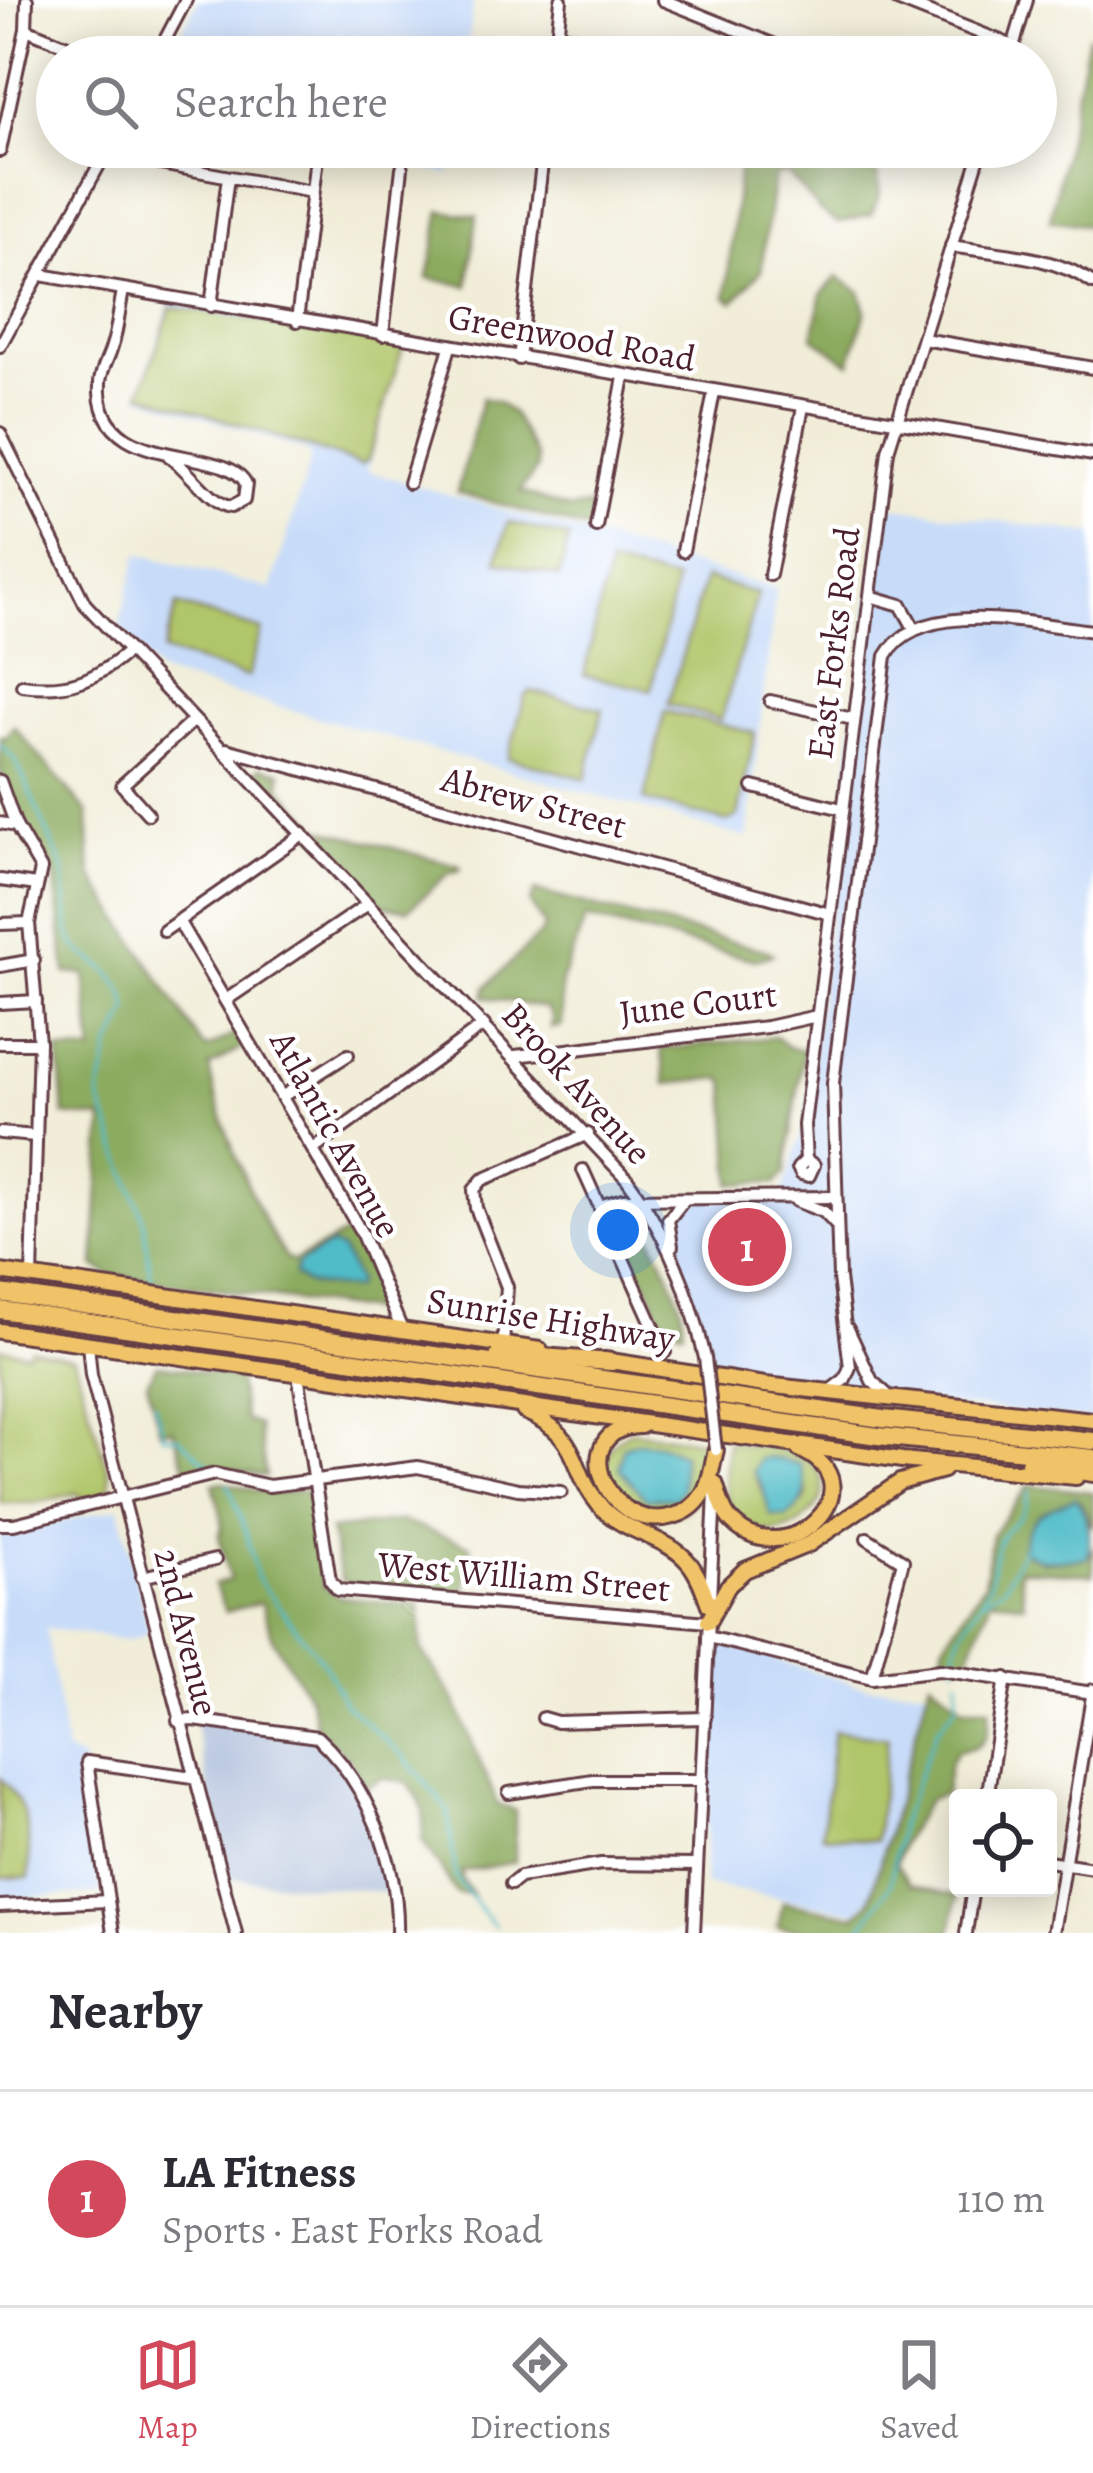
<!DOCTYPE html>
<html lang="en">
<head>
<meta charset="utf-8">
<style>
  body { margin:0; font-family:Alegreya,serif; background:#f7f7f7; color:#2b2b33 }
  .controls { position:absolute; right:36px; bottom:36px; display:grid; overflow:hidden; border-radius:12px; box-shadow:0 6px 30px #0003 }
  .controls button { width:108px; height:108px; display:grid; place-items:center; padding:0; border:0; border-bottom:3px solid #e1e1e2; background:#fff; color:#2b2b33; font:60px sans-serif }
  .you { position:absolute; left:618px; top:1230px; width:42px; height:42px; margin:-30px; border:9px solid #fff; border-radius:50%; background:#1a73e8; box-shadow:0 0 0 18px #1a73e833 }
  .badge { display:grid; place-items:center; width:78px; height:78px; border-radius:50%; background:#d1495b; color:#fff; font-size:39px; font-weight:700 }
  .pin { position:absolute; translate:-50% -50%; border:6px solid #fff; box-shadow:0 3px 12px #0006 }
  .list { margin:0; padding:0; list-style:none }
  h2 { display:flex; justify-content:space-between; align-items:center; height:156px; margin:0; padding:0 48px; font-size:51px }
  h2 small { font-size:39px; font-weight:400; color:#7c7c81 }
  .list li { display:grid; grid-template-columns:78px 1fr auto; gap:36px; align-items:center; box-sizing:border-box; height:216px; padding:0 48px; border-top:3px solid #e1e1e2 }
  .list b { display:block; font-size:45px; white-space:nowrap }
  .list p { margin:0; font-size:39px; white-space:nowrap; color:#7c7c81 }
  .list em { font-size:39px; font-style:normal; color:#7c7c81 }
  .icon { flex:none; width:66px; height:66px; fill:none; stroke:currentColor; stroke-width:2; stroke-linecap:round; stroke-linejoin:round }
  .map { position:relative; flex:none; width:1093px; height:1933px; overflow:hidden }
  .search { position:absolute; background:#fff; box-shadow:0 6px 30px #0003; left:36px; right:36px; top:36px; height:132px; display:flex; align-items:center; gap:30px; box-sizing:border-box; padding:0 42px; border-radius:66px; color:#7c7c81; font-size:45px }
  .sheet { height:372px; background:#fff }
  nav { display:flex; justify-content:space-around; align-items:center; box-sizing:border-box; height:168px; border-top:3px solid #e1e1e2; background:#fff; font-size:33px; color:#7c7c81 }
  nav a { display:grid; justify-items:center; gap:6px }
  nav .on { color:#d1495b }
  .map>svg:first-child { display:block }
  .built { fill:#c8dcf9 }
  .industrial { fill:#b6c5de }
  .green { fill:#b0c66b; stroke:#7d724b; stroke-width:3; fill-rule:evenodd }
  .forest { fill:#8cab5f; stroke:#6b6545; stroke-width:3 }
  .water { fill:#4fbcc8; stroke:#4c6e7a; stroke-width:3 }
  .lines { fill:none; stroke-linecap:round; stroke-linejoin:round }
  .stream { stroke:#4fbcc8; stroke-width:3 }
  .minor-casing { stroke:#633e45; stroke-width:16 }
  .major-casing { stroke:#633e45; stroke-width:20 }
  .highway-casing { stroke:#633e45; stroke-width:22 }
  .minor { stroke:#fff; stroke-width:10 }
  .major { stroke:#f1c369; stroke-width:14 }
  .highway { stroke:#f1c369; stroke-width:16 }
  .minor-bridge-casing { stroke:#633e45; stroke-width:16; stroke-linecap:butt }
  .minor-bridge { stroke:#fff; stroke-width:10 }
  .labels { text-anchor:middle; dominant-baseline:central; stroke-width:9; stroke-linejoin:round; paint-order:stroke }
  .street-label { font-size:36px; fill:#4a1f2b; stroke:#fff }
</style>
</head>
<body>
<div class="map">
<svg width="1093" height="1933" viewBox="0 0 1093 1933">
  <rect width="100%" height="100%" fill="#fff"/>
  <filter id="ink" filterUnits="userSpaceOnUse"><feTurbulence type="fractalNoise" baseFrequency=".00833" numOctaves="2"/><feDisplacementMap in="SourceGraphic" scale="24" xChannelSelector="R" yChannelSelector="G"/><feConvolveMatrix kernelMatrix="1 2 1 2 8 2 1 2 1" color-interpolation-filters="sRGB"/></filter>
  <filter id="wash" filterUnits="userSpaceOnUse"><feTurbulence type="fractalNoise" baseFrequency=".004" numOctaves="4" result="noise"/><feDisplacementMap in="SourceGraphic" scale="48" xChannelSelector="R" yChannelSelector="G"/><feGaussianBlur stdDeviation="2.7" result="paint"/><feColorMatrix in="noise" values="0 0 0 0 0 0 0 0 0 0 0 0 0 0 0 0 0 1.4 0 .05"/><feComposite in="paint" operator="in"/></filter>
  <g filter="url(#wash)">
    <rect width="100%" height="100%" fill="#f1edd8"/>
    <!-- built -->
    <g class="built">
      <path d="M198,0h276l-8,57h-297z"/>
      <path d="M314,147h139l-4,27z"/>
      <path d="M171,299l235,40 -39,132 409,118 -29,249 -588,-165 -40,-48 19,-71 133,35 40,-132 -7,-7 -166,-54z"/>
      <path d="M881,505l212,29v886l-373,-41 -3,-19 -12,-2 -29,-91 -7,-36 15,-31 97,-2 23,-73z"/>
      <path d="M119,1507l30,126 -22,7 -81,-12 20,124 16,7 18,134 -100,6v-369l41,-3z"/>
      <path d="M714,1641l151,46 67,1 -52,199 -24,25 -152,-28z"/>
    </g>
    <!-- industrial -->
    <path class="industrial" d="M194,1720l123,17 50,68 27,88 -167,-15z"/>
    <!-- green -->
    <g class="green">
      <path d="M171,307l233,37 -36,116 -7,4 -220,-71z"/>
      <path d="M508,522l61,16 -10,39 -62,-16z"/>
      <path d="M609,565l67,16 -25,109 -67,-15z"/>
      <path d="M705,578l53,16 -37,126 -53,-16z"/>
      <path d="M177,605l85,25 -14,47 -85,-25z"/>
      <path d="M531,691l72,18 -17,70 -78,-21 17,-62z"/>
      <path d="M665,711l90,22 -17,83 -11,6 -83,-22z"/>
      <path d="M0,1348l28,5 2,-5 44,10 36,119 -1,15 -24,8 -8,-7 -42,10h-35z"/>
      <path d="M631,1431l74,10c-1,16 1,33 -5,48 -29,71 -143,-22 -69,-58z"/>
      <path d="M727,1442c22,4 52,4 72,14 66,33 -22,109 -65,59 -14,-17 -7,-53 -7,-73zM768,1457l32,7 7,29 -3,9 -36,1 -15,-32z"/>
      <path d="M834,1731l54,6 -12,104 -54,-6z"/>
      <path d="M0,1778c30,28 30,60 29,99l-29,1z"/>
    </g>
    <!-- forest -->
    <g class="forest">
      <path d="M1088,36l5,1v189l-43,-6z"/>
      <path d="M741,147h70v9l66,18 3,20 -9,21 -34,8 -17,-12 -32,-37 -14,1 -13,96 -28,31 -7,-5z"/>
      <path d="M441,211l36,5 -9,70 -40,-8z"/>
      <path d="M837,277l23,14 6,20 -16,52 -37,-26 9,-44z"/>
      <path d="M482,398l15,4 16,12 24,44v11l-17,22 49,18 21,-3 3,5 -5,19 -131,-38z"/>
      <path d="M14,726l74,87 3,61 112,172 5,2 31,-16 7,13 -37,22c11,57 46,144 77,192l8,2 51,-27h7l26,57 1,21 -269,-37 -16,-9 9,-147 -39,-4 -5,-64 34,1 -8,-78 -19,-1 -12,-101 -34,-51 -20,-51v-34l5,2z"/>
      <path d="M260,767l21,5v16l38,40 141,38v4l-11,3 -41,37 -25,-5 -128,-132z"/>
      <path d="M535,891l233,60 5,3 -18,6 -169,-42 -25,64 1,44 -11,2 1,-11 -6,-9 -62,-11 2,-10 56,-55 2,-7 -14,-22z"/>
      <path d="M775,1037l13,10 16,3 -19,123 -9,10 -44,1 -6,-101 -5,-5 -55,6 -5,-35z"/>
      <path d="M622,1209l20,9c13,29 46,83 41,113l-20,-8 -16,-41 -18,-21 -1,-23 -9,-21z"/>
      <path d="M157,1364l80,14 8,42 13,5 8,52 -55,-11 -25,4 -13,-41 -13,2 -13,-49z"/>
      <path d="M223,1482l51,12 35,-4 14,96 17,11 80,9 1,43 34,52 43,104 17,5v52l-53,10v8l10,14h-15l-35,-54c2,-27 5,-34 -15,-57l-25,-5 -16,9 -16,-27 -34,-34 -6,-27 -37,-60 -12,-37 -35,10 -12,-27 16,-5 -11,-44c8,-15 -3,-37 -6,-53z"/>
      <path d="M1029,1485l64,7v36l-13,-27 -41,13 -15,24 -1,11 20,13 44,-4 6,-9v26l-74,-6 5,35 -33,-5 -24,63 -23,-7v-12l40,-59 8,-49z"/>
      <path d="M401,1521l70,25 -7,48 -113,-10 -10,-5 -11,-49z"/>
      <path d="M930,1680l34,27h26c0,26 -3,42 -32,43l-8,12 -5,32 -16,5 -26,42 -7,23 14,21 47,11 -6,37h-123l-50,-6 5,-25 71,14 15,-13z"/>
    </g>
    <!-- water -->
    <g class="water">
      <path d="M331,1245l11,5 15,32 -3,7 -47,-5 -13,-9 3,-11z"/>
      <path d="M638,1442l21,2 23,10v35l-6,9 -30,1 -27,-31 4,-21z"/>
      <path d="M768,1457l32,7c8,24 9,39 -14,53l-16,-2 -8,-30 -9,-14 7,-12z"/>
      <path d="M1076,1498c12,17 17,40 11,60 -25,0 -44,9 -65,-9 5,-36 27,-40 54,-51z"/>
    </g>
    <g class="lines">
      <!-- stream -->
      <g class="stream">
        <path d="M0,744l16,17 47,107 6,67 9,15 29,20 16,20 6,20 -19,38 -11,48 45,126 8,64"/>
        <path d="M154,1402l10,34 14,1 30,27"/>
        <path d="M228,1483l19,52 10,44 68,86 19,38 59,53 36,42 9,14 8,66 38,48"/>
        <path d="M982,1601l22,-15 19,-37"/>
        <path d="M956,1666c-6,-34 21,-51 32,-79 6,-15 5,-34 12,-48 11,-21 25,-14 29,-48"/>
        <path d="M858,1933l32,-48 10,-61 37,-95 20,-24 1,-26"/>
      </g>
    </g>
  </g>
  <g filter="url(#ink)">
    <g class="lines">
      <!-- minor casing -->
      <g class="minor-casing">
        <g id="minor">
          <path d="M663,0l142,57"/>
          <path d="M897,0l116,46"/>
          <path d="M26,29l68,28"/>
          <path d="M557,34l79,16"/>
          <path d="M156,57l30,-57"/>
          <path d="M555,57l6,-57"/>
          <path d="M1010,57l17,-57"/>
          <path d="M0,151l26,-122 1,-29"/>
          <path d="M160,164l152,28"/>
          <path d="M951,246c47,8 103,9 142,37"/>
          <path d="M41,275l1052,180"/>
          <path d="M123,291c-4,18 -5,38 -11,55 -3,12 -11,23 -12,36 -6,94 127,60 146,102l-2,16 -13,7c-20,-2 -43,-38 -62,-51"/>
          <path d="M211,306l17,-129"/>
          <path d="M297,321l21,-171"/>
          <path d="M383,335l19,-167"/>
          <path d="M923,339l170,29"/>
          <path d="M0,346l109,-199"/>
          <path d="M519,359l25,-212"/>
          <path d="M0,433l85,171 542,575c39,54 64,115 78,179"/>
          <path d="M409,483l41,-136"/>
          <path d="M596,526l28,-149"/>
          <path d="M683,551l31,-159"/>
          <path d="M770,575l33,-168"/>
          <path d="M870,596l31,9 13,23"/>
          <path d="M22,685c46,6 72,-4 107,-34"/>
          <path d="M770,701l83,18"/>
          <path d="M226,749l604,165"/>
          <path d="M0,781l16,45"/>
          <path d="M753,787l89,22"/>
          <path d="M148,814l-26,-29 72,-65"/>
          <path d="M0,823l16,3 25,43 -12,54 10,120 -7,233"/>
          <path d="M0,880l37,5"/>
          <path d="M179,922l182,310 41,98"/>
          <path d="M0,924l29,-1"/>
          <path d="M164,931l139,-97"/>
          <path d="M0,966l34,-6"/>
          <path d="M226,1000l142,-96"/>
          <path d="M0,1003l36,-2"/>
          <path d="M0,1043h39"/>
          <path d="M515,1056l252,-29 50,-11"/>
          <path d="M283,1096l65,-41"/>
          <path d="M0,1133l36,3"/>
          <path d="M314,1149l170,-124"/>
          <path d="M806,1160l8,5 -5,11 -8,-2 -3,-6 8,-8 -2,-35 84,-674 94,-304"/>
          <path d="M583,1170l82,182"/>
          <path d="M796,1201l28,11 12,13"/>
          <path d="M599,1206l24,-7 213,-2"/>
          <path d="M672,1246l-4,-26 16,-20"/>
          <path d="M848,1329l24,52 19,17"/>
          <path d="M88,1344l3,31 145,558"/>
          <path d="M503,1345l4,-58 -31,-79 -2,-18 8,-10 106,-46"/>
          <path d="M298,1374l32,206 8,10 370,32"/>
          <path d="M828,1392l17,-13 5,-12 -11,-89 -6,-195 53,-427c33,-60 152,-31 207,-25"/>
          <path d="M0,1524h14l201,-50 54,12 149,-19 100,22 43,3"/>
          <path d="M867,1538l36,23 -31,117"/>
          <path d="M142,1577l73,-17"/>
          <path d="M710,1600l5,-107"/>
          <path d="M708,1637l164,41 68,-8 153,23"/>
          <path d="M543,1718l14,4 148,-4"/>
          <path d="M178,1721l16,-1 123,17c51,46 82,128 80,196"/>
          <path d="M509,1793l84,-13h109"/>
          <path d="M987,1798l19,-120"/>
          <path d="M1048,1861l45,7"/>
          <path d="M511,1884l9,-7 81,-13 96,1"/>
          <path d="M0,1906l108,-5"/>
          <path d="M113,1933l-26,-171 106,15"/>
          <path d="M694,1933l15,-314"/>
          <path d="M966,1933l7,-45"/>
          <path d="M1053,1933l40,-243"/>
        </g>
      </g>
      <!-- major casing -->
      <g class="major-casing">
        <g id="major">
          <path d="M0,1272l540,78"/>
          <path d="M0,1331l902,129 174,17"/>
          <path d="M604,1360l161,25 328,35"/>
          <path d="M524,1411c62,26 43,59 79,98 24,25 64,27 86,54 10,12 15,28 20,42"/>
          <path d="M641,1426c-78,2 -34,110 32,90 13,-3 23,-11 30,-22 8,-12 9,-30 13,-44"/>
          <path d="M715,1483c4,11 6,25 14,35 53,63 155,-32 70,-69"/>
          <path d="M708,1622l20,-36 17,-16 64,-26 91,-62 43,-12"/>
        </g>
      </g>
      <!-- highway casing -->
      <g class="highway-casing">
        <g id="highway">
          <path d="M0,1293l883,126 210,22"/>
          <path d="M0,1310l878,126 215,22"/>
          <path d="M499,1354l113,8"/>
          <path d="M1029,1463l64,10"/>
        </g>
      </g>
      <!-- minor -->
      <use href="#minor" class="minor"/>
      <!-- major -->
      <use href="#major" class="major"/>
      <!-- highway -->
      <use href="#highway" class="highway"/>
      <!-- minor-bridge casing -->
      <g class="minor-bridge-casing">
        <path id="minor-bridge" d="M705,1358l11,92"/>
      </g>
      <!-- minor-bridge -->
      <use href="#minor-bridge" class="minor-bridge"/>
    </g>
  </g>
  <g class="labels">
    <!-- street labels -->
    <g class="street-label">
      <text transform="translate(572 337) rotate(10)">Greenwood Road</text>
      <text transform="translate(833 643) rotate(-83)">East Forks Road</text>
      <text transform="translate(534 802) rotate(15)">Abrew Street</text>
      <text transform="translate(698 1003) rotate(-7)">June Court</text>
      <text transform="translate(577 1083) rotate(48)">Brook Avenue</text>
      <text transform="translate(336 1134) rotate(61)">Atlantic Avenue</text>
      <text transform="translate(551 1319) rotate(9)">Sunrise Highway</text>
      <text transform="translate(524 1576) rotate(5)">West William Street</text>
      <text transform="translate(187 1632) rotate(76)">2nd Avenue</text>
    </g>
  </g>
</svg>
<div class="controls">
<button><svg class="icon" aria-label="locate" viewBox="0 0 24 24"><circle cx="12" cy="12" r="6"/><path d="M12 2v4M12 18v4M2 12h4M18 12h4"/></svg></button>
</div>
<div class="you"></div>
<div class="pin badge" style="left:747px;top:1247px">1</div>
<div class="search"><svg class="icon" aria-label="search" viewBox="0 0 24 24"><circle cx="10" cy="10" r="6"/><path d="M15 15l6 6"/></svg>Search here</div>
</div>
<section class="sheet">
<h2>Nearby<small></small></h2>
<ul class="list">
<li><span class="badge">1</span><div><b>LA Fitness</b><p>Sports · East Forks Road</p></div><em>110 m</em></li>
</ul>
</section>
<nav>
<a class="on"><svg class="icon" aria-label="map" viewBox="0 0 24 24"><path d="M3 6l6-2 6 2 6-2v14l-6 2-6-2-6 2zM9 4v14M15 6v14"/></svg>Map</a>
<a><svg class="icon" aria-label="directions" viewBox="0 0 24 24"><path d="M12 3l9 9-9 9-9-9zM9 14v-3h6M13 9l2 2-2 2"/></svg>Directions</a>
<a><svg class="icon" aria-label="saved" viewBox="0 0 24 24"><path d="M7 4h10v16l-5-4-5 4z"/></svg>Saved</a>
</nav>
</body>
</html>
